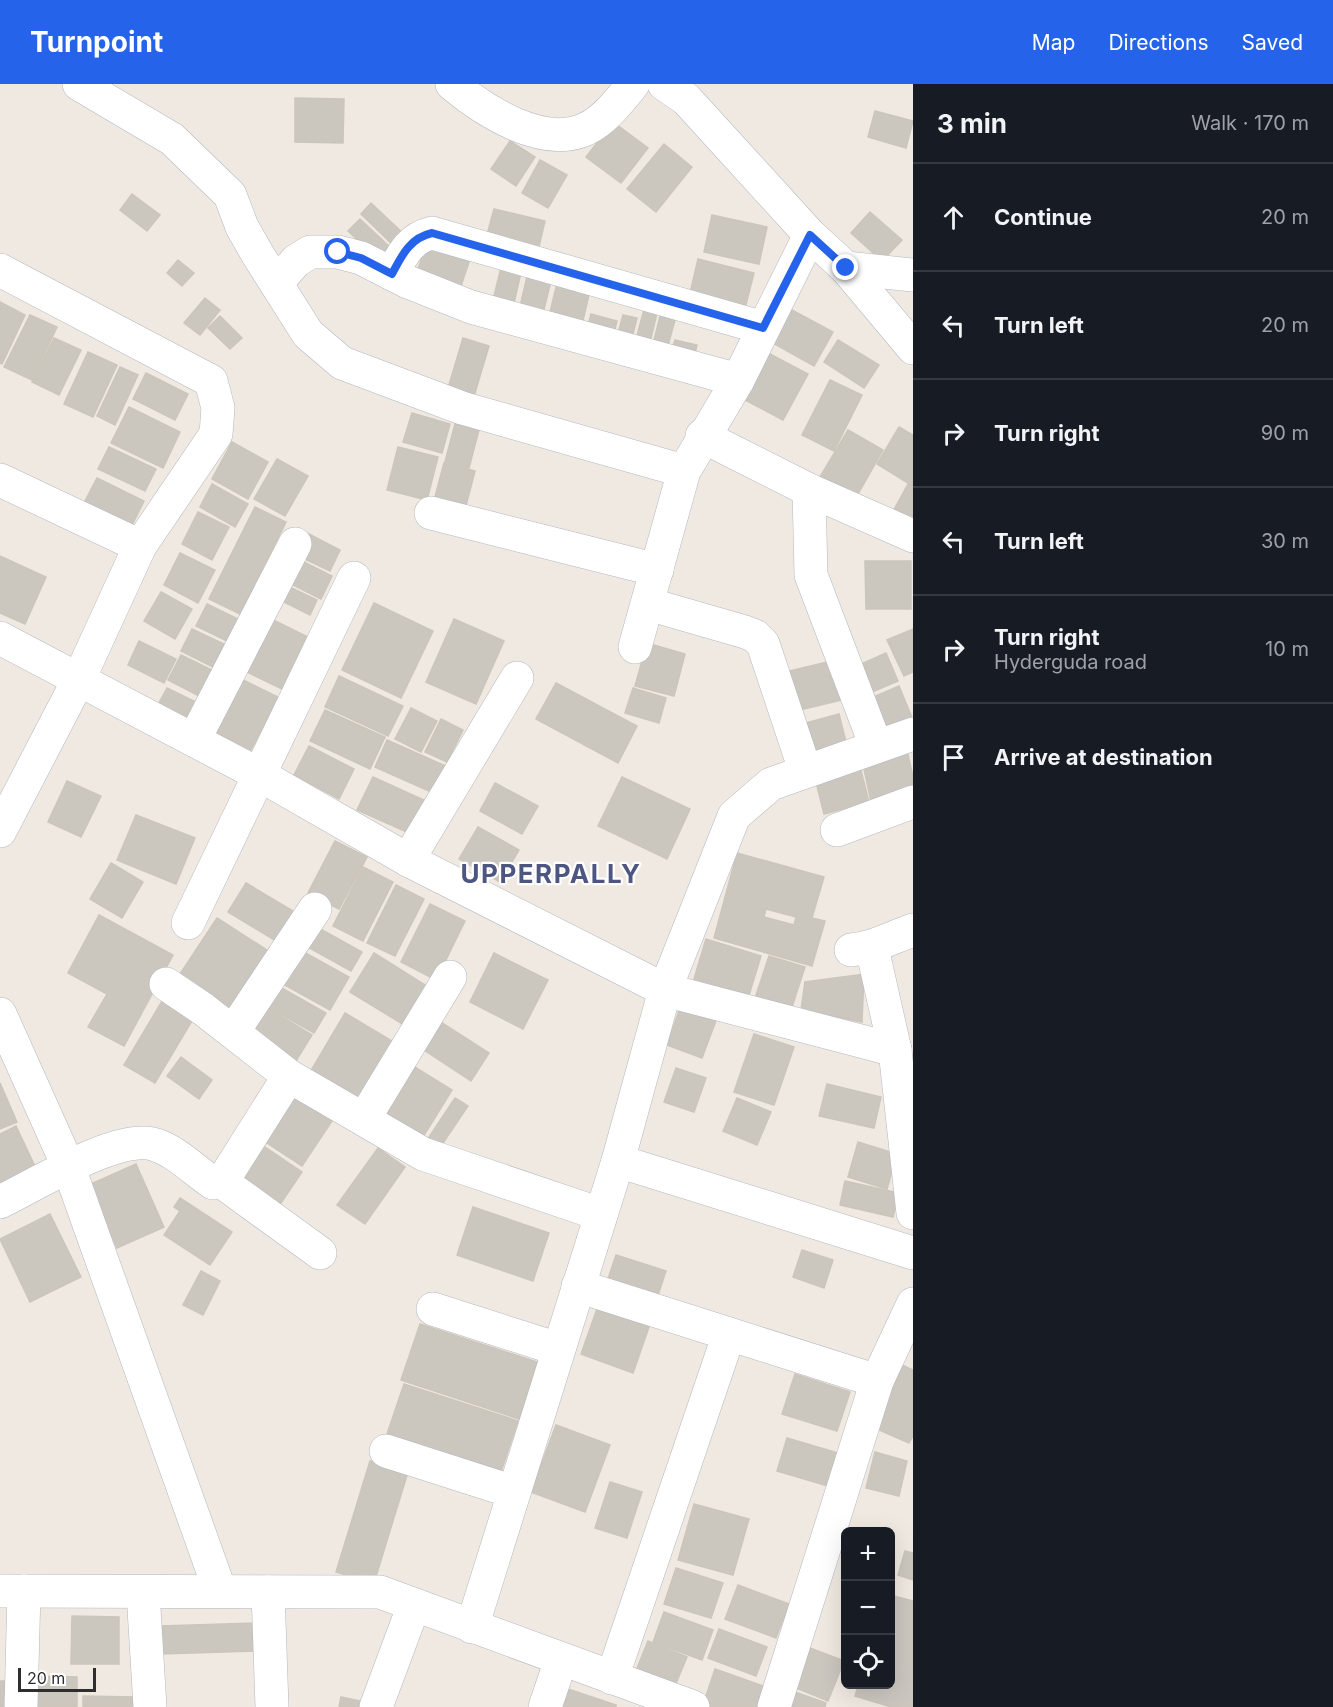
<!DOCTYPE html>
<html lang="en">
<head>
<meta charset="utf-8">
<style>
  body { margin:0; font-family:Inter,sans-serif; background:#242831; color:#f1f3f6 }
  .controls { position:absolute; right:18px; bottom:18px; display:grid; overflow:hidden; border-radius:9px; box-shadow:0 6px 24px #0002 }
  .controls button { width:54px; height:54px; display:grid; place-items:center; padding:0; border:0; border-bottom:2px solid #363941; background:#171b24; color:#f1f3f6; font:30px sans-serif }
  .scale { position:absolute; left:18px; bottom:15px; width:78px; box-sizing:border-box; padding-left:6px; border:3px solid #2e2e2e; border-top:0; font-size:16px; line-height:21px; white-space:nowrap; color:#2e2e2e; -webkit-text-stroke:4px #fff; paint-order:stroke }
  .stop { position:absolute; width:18px; height:18px; margin:-14px; border:4px solid #2563eb; border-radius:50%; background:#fff }
  .stop.end { background:#2563eb; border-color:#fff; box-shadow:0 2px 6px #0008 }
  .list { margin:0; padding:0; list-style:none }
  h2 { display:flex; justify-content:space-between; align-items:center; height:78px; margin:0; padding:0 24px; font-size:26px }
  h2 small { font-size:20px; font-weight:400; color:#9ea1a6 }
  .list li { display:grid; grid-template-columns:39px 1fr auto; gap:18px; align-items:center; box-sizing:border-box; height:108px; padding:0 24px; border-top:2px solid #363941 }
  .list b { display:block; font-size:22px; white-space:nowrap }
  .list p { margin:0; font-size:20px; white-space:nowrap; color:#9ea1a6 }
  .list em { font-size:20px; font-style:normal; color:#9ea1a6 }
  .icon { flex:none; width:33px; height:33px; fill:none; stroke:currentColor; stroke-width:2; stroke-linecap:round; stroke-linejoin:round }
  .map { position:relative; flex:none; width:913px; height:1623px; overflow:hidden }
  header { display:flex; align-items:center; gap:36px; box-sizing:border-box; height:84px; padding:0 30px; background:#2563eb; color:#fff }
  header strong { font-size:28px }
  nav { display:flex; gap:33px; margin-inline-start:auto; font-size:21px }
  main { display:flex }
  aside { flex:1; background:#171b24 }
  .map>svg:first-child { display:block }
  .building { fill:#cbc7bf; stroke:#cbc5ba; stroke-width:1.5; fill-rule:evenodd }
  .lines { fill:none; stroke-linecap:round; stroke-linejoin:round }
  .minor-casing { stroke:#b4b7c1; stroke-width:34 }
  .minor { stroke:#fff; stroke-width:33 }
  .route { stroke:#2563eb; stroke-width:8 }
  .labels { text-anchor:middle; dominant-baseline:central; stroke-width:4.5; stroke-linejoin:round; paint-order:stroke }
  .district-label { font-size:26px; font-weight:bold; letter-spacing:1.5px; fill:#4d5680; stroke:#fff }
</style>
</head>
<body>
<header>
<strong>Turnpoint</strong>
<nav><a>Map</a><a>Directions</a><a>Saved</a></nav>
</header>
<main>
<div class="map">
<svg width="913" height="1623" viewBox="0 0 913 1623">
  <rect width="100%" height="100%" fill="#efe9e1"/>
  <!-- building -->
  <g class="building">
    <path d="M295,14l49,1 -1,44 -48,-1z"/>
    <path d="M875,27l38,10 -7,27 -38,-11z"/>
    <path d="M613,38l35,26 -27,35 -35,-26z"/>
    <path d="M510,57l25,16 -19,29 -25,-17z"/>
    <path d="M664,60l28,23 -36,45 -29,-23z"/>
    <path d="M540,76l27,15 -19,33 -26,-15z"/>
    <path d="M132,110l28,21 -13,16 -27,-21z"/>
    <path d="M371,119l37,35 -11,11 -36,-35z"/>
    <path d="M494,125l51,12 -9,38 -52,-13z"/>
    <path d="M870,128l32,28 -20,21 -31,-28z"/>
    <path d="M712,131l55,12 -8,37 -55,-12z"/>
    <path d="M360,135l32,30 -11,13 -33,-31z"/>
    <path d="M429,152l44,14 -14,42 -44,-14z"/>
    <path d="M698,175l56,14 -11,43 -55,-14z"/>
    <path d="M178,176l16,13 -12,13 -15,-13z"/>
    <path d="M502,180l20,4 -10,44 -21,-4z"/>
    <path d="M529,184l24,5 -12,48 -23,-6z"/>
    <path d="M558,195l33,7 -10,43 -33,-8z"/>
    <path d="M205,214l15,12 -20,25 -16,-12z"/>
    <path d="M0,218l25,13 -23,49 -2,-1z"/>
    <path d="M645,222l13,3 -10,41 -14,-3z"/>
    <path d="M790,225l43,23 -19,34 -43,-24z"/>
    <path d="M591,230l26,7 -5,20 -26,-7z"/>
    <path d="M30,231l27,12 -25,53 -28,-13z"/>
    <path d="M623,231l14,3 -7,27 -14,-4z"/>
    <path d="M220,232l22,22 -12,11 -22,-21z"/>
    <path d="M660,232l15,4 -10,36 -14,-3z"/>
    <path d="M54,254l27,12 -22,45 -27,-13z"/>
    <path d="M463,254l26,8 -17,57 -26,-8z"/>
    <path d="M675,256l22,5 -4,18 -23,-6z"/>
    <path d="M838,256l41,25 -15,23 -40,-26z"/>
    <path d="M88,268l29,13 -24,52 -29,-13z"/>
    <path d="M768,269l40,21 -25,46 -40,-21z"/>
    <path d="M120,283l18,8 -23,50 -18,-9z"/>
    <path d="M146,289l42,21 -13,26 -42,-21z"/>
    <path d="M830,296l32,15 -28,56 -32,-16z"/>
    <path d="M129,323l51,25 -17,36 -52,-25z"/>
    <path d="M412,329l38,11 -8,29 -39,-11z"/>
    <path d="M456,336l24,6 -11,42 -24,-6z"/>
    <path d="M899,343l14,8v51l-36,-22z"/>
    <path d="M848,346l35,20 -33,58 -36,-21z"/>
    <path d="M232,358l36,20 -20,37 -36,-20z"/>
    <path d="M109,363l47,22 -11,22 -47,-22z"/>
    <path d="M398,363l40,10 -11,43 -40,-10z"/>
    <path d="M277,375l31,17 -23,40 -31,-17z"/>
    <path d="M444,379l31,8 -12,46 -31,-9z"/>
    <path d="M97,394l47,23 -13,26 -47,-24z"/>
    <path d="M212,400l36,20 -13,23 -35,-20z"/>
    <path d="M908,400l5,3v43l-23,-13z"/>
    <path d="M255,423l31,15 -46,92 -31,-15z"/>
    <path d="M198,428l31,15 -17,33 -30,-16z"/>
    <path d="M303,447l37,19 -10,21 -38,-18z"/>
    <path d="M180,469l35,17 -17,33 -34,-18z"/>
    <path d="M290,471l42,21 -11,23 -42,-21z"/>
    <path d="M0,472l46,21 -21,47 -25,-11z"/>
    <path d="M865,477h46v48h-45z"/>
    <path d="M277,497l40,19 -7,15 -40,-20z"/>
    <path d="M161,508l31,17 -17,30 -31,-18z"/>
    <path d="M374,519l59,28 -32,67 -59,-28z"/>
    <path d="M207,520l33,16 -11,22 -33,-16z"/>
    <path d="M265,532l45,22 -26,52 -45,-22z"/>
    <path d="M454,535l50,22 -28,63 -50,-22z"/>
    <path d="M192,545l32,15 -11,23 -32,-16z"/>
    <path d="M913,545v43l-9,4 -17,-36z"/>
    <path d="M139,557l37,18 -12,24 -36,-18z"/>
    <path d="M647,559l38,11 -11,42 -39,-10z"/>
    <path d="M886,569l12,28 -38,16 -12,-27z"/>
    <path d="M181,571l35,17 -13,26 -35,-18z"/>
    <path d="M832,577l10,39 -47,11 -10,-39z"/>
    <path d="M231,590l47,23 -27,53 -46,-23z"/>
    <path d="M339,592l64,30 -15,30 -63,-29z"/>
    <path d="M556,599l81,43 -19,37 -82,-44z"/>
    <path d="M899,602l14,34 -38,17 -15,-34z"/>
    <path d="M167,604l39,19 -14,28 -40,-19z"/>
    <path d="M633,604l33,10 -7,25 -34,-10z"/>
    <path d="M411,624l26,13 -16,31 -26,-13z"/>
    <path d="M325,626l60,27 -15,32 -60,-28z"/>
    <path d="M839,630l7,28 -43,11 -8,-27z"/>
    <path d="M441,635l22,11 -16,32 -22,-10z"/>
    <path d="M387,656l63,28 -12,27 -63,-28z"/>
    <path d="M309,662l45,23 -15,30 -45,-24z"/>
    <path d="M907,666l6,27v20l-41,9 -10,-46z"/>
    <path d="M859,679l10,39 -45,12 -10,-40z"/>
    <path d="M373,693l51,23 -15,33 -52,-23z"/>
    <path d="M622,693l68,32 -23,50 -69,-33z"/>
    <path d="M67,697l34,15 -20,41 -33,-15z"/>
    <path d="M495,699l43,23 -16,28 -42,-23z"/>
    <path d="M136,731l59,23 -19,46 -59,-24z"/>
    <path d="M478,743l41,23 -19,32 -41,-23z"/>
    <path d="M335,757l32,16 -28,52 -31,-16z"/>
    <path d="M737,769l87,24 -12,41 13,3 -13,45 -98,-28zM766,825l30,8 -2,8 -30,-8z"/>
    <path d="M111,779l32,19 -21,36 -32,-19z"/>
    <path d="M363,783l30,15 -30,59 -30,-15z"/>
    <path d="M246,799l47,28 -17,30 -48,-29z"/>
    <path d="M396,801l28,14 -29,57 -28,-13z"/>
    <path d="M430,820l35,17 -29,59 -35,-18z"/>
    <path d="M99,831l74,40 -49,91 -36,-19 19,-33 -39,-21z"/>
    <path d="M217,834l53,34 -41,63 -53,-35z"/>
    <path d="M315,842l47,26 -11,19 -47,-26z"/>
    <path d="M706,855l55,17 -12,39 -55,-16z"/>
    <path d="M300,866l49,27 -19,33 -49,-27z"/>
    <path d="M374,869l59,37 -24,38 -59,-36z"/>
    <path d="M494,869l54,27 -25,49 -53,-27z"/>
    <path d="M769,872l36,11 -15,46 -36,-12z"/>
    <path d="M864,890l-2,48 -61,-12 4,-28z"/>
    <path d="M278,902l48,27 -12,20 -48,-27z"/>
    <path d="M168,907l31,18 -44,74 -31,-18z"/>
    <path d="M681,921l36,13 -15,40 -35,-13z"/>
    <path d="M266,923l46,28 -21,34 -46,-28z"/>
    <path d="M345,929l52,31 -37,61 -51,-31z"/>
    <path d="M439,937l50,32 -18,28 -50,-33z"/>
    <path d="M754,950l40,13 -20,58 -40,-13z"/>
    <path d="M181,973l31,23 -13,19 -32,-23z"/>
    <path d="M413,982l39,24 -29,47 -39,-23z"/>
    <path d="M676,984l30,10 -12,34 -30,-10z"/>
    <path d="M0,999l17,39 -17,7z"/>
    <path d="M827,1000l54,13 -7,31 -55,-12z"/>
    <path d="M296,1009l38,25 -32,48 -38,-25z"/>
    <path d="M455,1014l13,8 -29,43 -12,-9z"/>
    <path d="M737,1014l34,14 -14,33 -34,-14z"/>
    <path d="M16,1042l24,51 -40,18v-61z"/>
    <path d="M858,1058l39,12 -10,35 -39,-12z"/>
    <path d="M265,1063l37,25 -27,40 -37,-24z"/>
    <path d="M378,1064l27,19 -40,57 -28,-19z"/>
    <path d="M136,1080l28,63 -47,21 -28,-63z"/>
    <path d="M845,1097l54,12 -6,24 -53,-12z"/>
    <path d="M180,1114l52,34 -22,33 -46,-30 16,-24 -6,-4z"/>
    <path d="M473,1123l76,26 -16,48 -76,-26z"/>
    <path d="M50,1130l31,63 -51,25 -30,-63z"/>
    <path d="M802,1166l31,10 -9,28 -31,-11z"/>
    <path d="M616,1171l50,16 -8,24 -50,-16z"/>
    <path d="M201,1187l19,10 -17,34 -20,-10z"/>
    <path d="M597,1225l52,18 -16,46 -52,-19z"/>
    <path d="M420,1240l117,38 -18,57 -118,-39z"/>
    <path d="M902,1281l11,5v66l-4,7 -34,-15z"/>
    <path d="M795,1290l55,18 -13,39 -55,-17z"/>
    <path d="M404,1300l114,37 -18,54 -114,-38z"/>
    <path d="M556,1341l54,20 -25,67 -54,-20z"/>
    <path d="M787,1354l51,15 -10,33 -51,-15z"/>
    <path d="M875,1368l32,9 -8,35 -33,-8z"/>
    <path d="M370,1377l38,11 -34,111 -38,-11z"/>
    <path d="M610,1398l32,10 -15,46 -32,-10z"/>
    <path d="M694,1420l55,15 -16,56 -55,-15z"/>
    <path d="M905,1467l8,2v27l-15,-5z"/>
    <path d="M676,1484l47,15 -12,35 -47,-14z"/>
    <path d="M738,1501l51,19 -13,34 -51,-19z"/>
    <path d="M890,1511l23,6v106h-22l-36,-11 4,-12h31z"/>
    <path d="M664,1528l49,18 -11,30 -49,-18z"/>
    <path d="M72,1532l47,1v47h-48z"/>
    <path d="M259,1539l1,28 -99,3 -1,-28z"/>
    <path d="M719,1545l48,18 -11,29 -48,-18z"/>
    <path d="M648,1557l39,16 -15,36 -39,-15z"/>
    <path d="M810,1564l34,13 -16,40 -34,-14z"/>
    <path d="M715,1585l51,18 -6,20h-50l-7,-2z"/>
    <path d="M30,1592l47,1v30h-47z"/>
    <rect x="0" y="1597" width="8" height="26"/>
    <path d="M565,1604l51,17v2h-57z"/>
    <path d="M795,1608l31,11 -1,4h-36z"/>
    <path d="M83,1612l52,1v10h-52z"/>
    <path d="M341,1613l29,6 -1,4h-30z"/>
  </g>
  <g class="lines">
    <!-- minor casing -->
    <g class="minor-casing">
      <g id="minor">
        <path d="M79,0l93,55 58,56 12,32 16,28 50,79 34,29 120,45 222,63"/>
        <path d="M452,0c32,27 91,65 134,45 19,-9 35,-30 47,-45"/>
        <path d="M664,0l22,15 124,136 36,33 67,80"/>
        <path d="M846,184l67,7"/>
        <path d="M0,186l211,111 7,27 -2,26 -76,112 -61,133 -79,152"/>
        <path d="M392,190c10,-19 18,-36 40,-41l331,95"/>
        <path d="M277,198l19,-21 14,-9h28l23,6 47,24 63,25 267,73"/>
        <path d="M702,352l107,54 104,46"/>
        <path d="M0,396l140,66"/>
        <path d="M809,406l2,85 65,171"/>
        <path d="M431,429l226,57"/>
        <path d="M648,520l97,28 10,4 8,8 42,126"/>
        <path d="M0,554l258,136 150,86 257,130 230,60"/>
        <path d="M635,563l49,-176 54,-91 72,-145"/>
        <path d="M194,656l101,-196"/>
        <path d="M837,746l76,-28"/>
        <path d="M408,776l109,-182"/>
        <path d="M188,839l166,-345"/>
        <path d="M872,864l23,102 18,163"/>
        <path d="M851,866c22,-2 40,-12 62,-20"/>
        <path d="M166,900l37,25 86,67 134,78 177,60"/>
        <path d="M0,930l69,154 151,423"/>
        <path d="M233,948l82,-123"/>
        <path d="M364,1035l86,-142"/>
        <path d="M618,1077l295,92"/>
        <path d="M222,1098l98,71"/>
        <path d="M0,1118c35,-17 120,-70 156,-57 21,7 39,26 57,38l9,-1 67,-106"/>
        <path d="M578,1202l299,95"/>
        <path d="M433,1225l125,40"/>
        <path d="M386,1367l128,41"/>
        <path d="M0,1507l380,1 313,115"/>
        <path d="M143,1508l7,115"/>
        <path d="M268,1508l4,115"/>
        <path d="M472,1543l146,-466 47,-171 69,-174 37,-32 142,-50"/>
        <path d="M612,1594l117,-344"/>
        <path d="M21,1623l3,-116"/>
        <path d="M376,1623l38,-102"/>
        <path d="M545,1623l16,-47"/>
        <path d="M774,1623l103,-326 36,-77"/>
      </g>
    </g>
    <!-- minor -->
    <use href="#minor" class="minor"/>
  </g>
  <g class="lines">
    <!-- route -->
    <path class="route" d="M338,168l23,6 31,16c10,-19 18,-36 40,-41l331,95 47,-93 36,33"/>
  </g>
  <g class="labels">
    <!-- district labels -->
    <g class="district-label">
      <text x="551" y="789">UPPERPALLY</text>
    </g>
  </g>
</svg>
<div class="controls">
<button>+</button>
<button>−</button>
<button><svg class="icon" aria-label="locate" viewBox="0 0 24 24"><circle cx="12" cy="12" r="6"/><path d="M12 2v4M12 18v4M2 12h4M18 12h4"/></svg></button>
</div>
<div class="scale">20 m</div>
<div class="stop" style="left:338px;top:168px"></div>
<div class="stop end" style="left:846px;top:184px"></div>
</div>
<aside>
<h2>3 min<small>Walk · 170 m</small></h2>
<ul class="list">
<li><svg class="icon" aria-label="ahead" viewBox="0 0 24 24"><path d="M12 20V5M6 11l6-6 6 6"/></svg><div><b>Continue</b></div><em>20 m</em></li>
<li><svg class="icon" aria-label="left" viewBox="0 0 24 24"><path d="M17 20v-9H6M10 6l-5 5 5 5"/></svg><div><b>Turn left</b></div><em>20 m</em></li>
<li><svg class="icon" aria-label="right" viewBox="0 0 24 24"><path d="M7 20v-9h11M14 6l5 5-5 5"/></svg><div><b>Turn right</b></div><em>90 m</em></li>
<li><svg class="icon" aria-label="left" viewBox="0 0 24 24"><path d="M17 20v-9H6M10 6l-5 5 5 5"/></svg><div><b>Turn left</b></div><em>30 m</em></li>
<li><svg class="icon" aria-label="right" viewBox="0 0 24 24"><path d="M7 20v-9h11M14 6l5 5-5 5"/></svg><div><b>Turn right</b><p>Hyderguda road</p></div><em>10 m</em></li>
<li><svg class="icon" aria-label="arrive" viewBox="0 0 24 24"><path d="M6 21V4h12l-3 4 3 4H6"/></svg><div><b>Arrive at destination</b></div></li>
</ul>
</aside>
</main>
</body>
</html>
